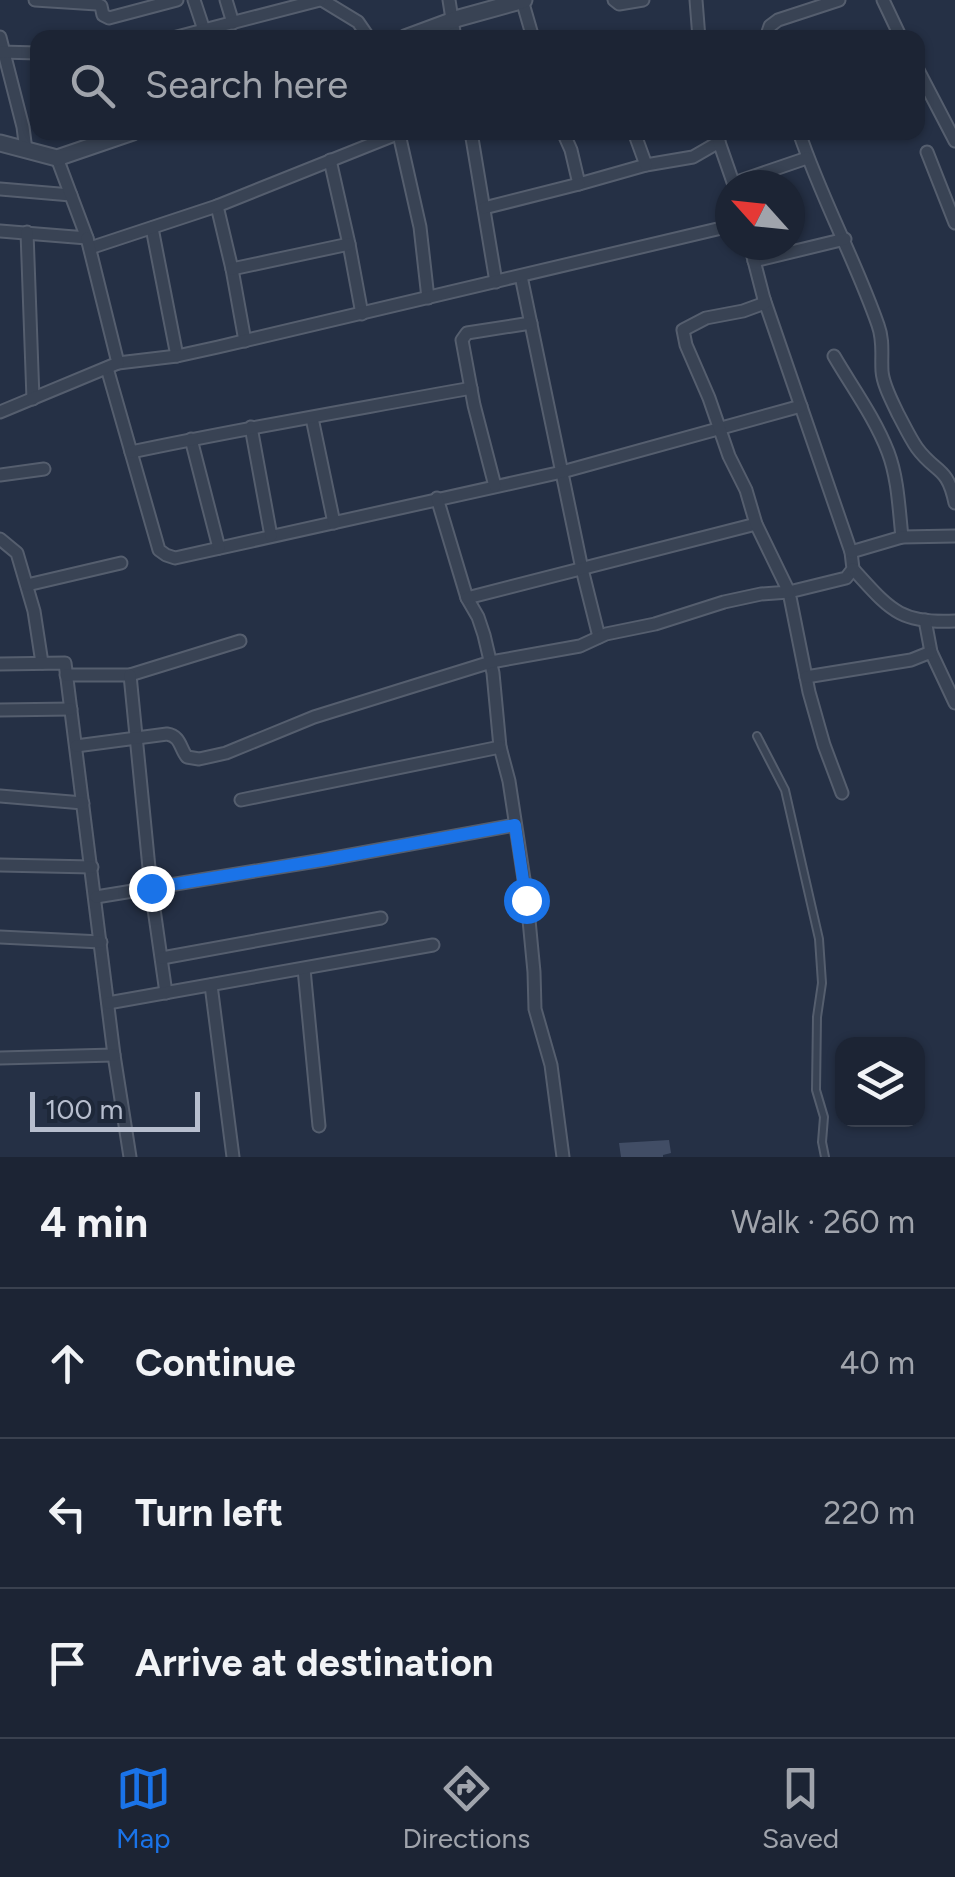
<!DOCTYPE html>
<html lang="en">
<head>
<meta charset="utf-8">
<style>
  body { margin:0; font-family:Figtree,sans-serif; background:#293040; color:#f1f3f6 }
  .controls { position:absolute; right:30px; bottom:30px; display:grid; overflow:hidden; border-radius:20px; box-shadow:0 2px 8px #0004 }
  .controls button { width:90px; height:90px; display:grid; place-items:center; padding:0; border:0; border-bottom:2px solid #3a414f; background:#1c2434; color:#f1f3f6; font:50px sans-serif }
  .compass { position:absolute; left:715px; top:170px; width:90px; height:90px; border-radius:50%; background:#1c2434; box-shadow:0 2px 8px #0004; rotate:297deg }
  .scale { position:absolute; left:30px; bottom:25px; width:170px; box-sizing:border-box; padding-left:10px; border:5px solid #b7bece; border-top:0; font-size:28px; line-height:35px; white-space:nowrap; color:#b7bece; -webkit-text-stroke:8px #1e2839; paint-order:stroke }
  .stop { position:absolute; width:30px; height:30px; margin:-22px; border:8px solid #1a73e8; border-radius:50%; background:#fff }
  .stop.end { background:#1a73e8; border-color:#fff; box-shadow:0 2px 10px #0008 }
  .list { margin:0; padding:0; list-style:none }
  h2 { display:flex; justify-content:space-between; align-items:center; height:130px; margin:0; padding:0 40px; font-size:42px }
  h2 small { font-size:32px; font-weight:400; color:#a0a4ac }
  .list li { display:grid; grid-template-columns:65px 1fr auto; gap:30px; align-items:center; box-sizing:border-box; height:150px; padding:0 40px; border-top:2px solid #3a414f }
  .list b { display:block; font-size:38px; white-space:nowrap }
  .list em { font-size:32px; font-style:normal; color:#a0a4ac }
  .icon { flex:none; width:55px; height:55px; fill:none; stroke:currentColor; stroke-width:2; stroke-linecap:round; stroke-linejoin:round }
  .map { position:relative; flex:none; width:955px; height:1157px; overflow:hidden }
  .search { position:absolute; background:#1c2434; box-shadow:0 2px 8px #0004; left:30px; right:30px; top:30px; height:110px; display:flex; align-items:center; gap:25px; box-sizing:border-box; padding:0 35px; border-radius:20px; color:#a0a4ac; font-size:38px }
  .sheet { height:580px; background:#1c2434 }
  nav { display:flex; justify-content:space-around; align-items:center; box-sizing:border-box; height:140px; border-top:2px solid #3a414f; background:#1c2434; font-size:28px; color:#a0a4ac }
  nav a { display:grid; justify-items:center; gap:5px }
  nav .on { color:#1a73e8 }
  .map>svg:first-child { display:block }
  .building { fill:#414d65 }
  .lines { fill:none; stroke-linecap:round; stroke-linejoin:round }
  .service-casing { stroke:#555e6e; stroke-width:10 }
  .minor-casing { stroke:#555e6e; stroke-width:15 }
  .tertiary-casing { stroke:#555e6e; stroke-width:19 }
  .service { stroke:#394354; stroke-width:6 }
  .minor { stroke:#394354; stroke-width:11 }
  .tertiary { stroke:#394354; stroke-width:15 }
  .route { stroke:#1a73e8; stroke-width:12 }
</style>
</head>
<body>
<div class="map">
<svg width="955" height="1157" viewBox="0 0 955 1157">
  <rect width="100%" height="100%" fill="#253045"/>
  <!-- building -->
  <path class="building" d="M669,1140l2,13 -8,2v2h-42l-2,-14z"/>
  <g class="lines">
    <!-- service casing -->
    <g class="service-casing">
      <path id="service" d="M757,736l28,54 34,149 3,44 -5,34 -1,73 8,27 -2,25 3,15"/>
    </g>
    <!-- minor casing -->
    <g class="minor-casing">
      <g id="minor">
        <path d="M35,0l62,4 4,2 2,9 6,3 68,-18"/>
        <path d="M194,0l10,30"/>
        <path d="M226,0l7,23"/>
        <path d="M322,0l36,22 11,16"/>
        <path d="M449,0l6,38"/>
        <path d="M522,0l11,38"/>
        <path d="M614,0l5,4 24,-4"/>
        <path d="M696,0l3,38"/>
        <path d="M883,0l18,38"/>
        <path d="M0,37l23,90 3,23"/>
        <path d="M173,38l147,-38"/>
        <path d="M766,38l4,-12 8,-6 61,-20"/>
        <path d="M0,52l38,1"/>
        <path d="M918,70l37,71"/>
        <path d="M471,132l25,150"/>
        <path d="M563,132l8,18 8,34 67,-19 47,-8 26,-15"/>
        <path d="M634,132l12,33"/>
        <path d="M718,132l1,10 15,43"/>
        <path d="M799,132c22,66 56,127 79,193 6,16 3,30 4,46 1,14 10,30 16,43 6,11 12,24 19,34 19,26 30,17 38,55"/>
        <path d="M399,134l21,93 8,71"/>
        <path d="M927,152l28,71"/>
        <path d="M330,160l19,84 13,70"/>
        <path d="M734,183l73,-25"/>
        <path d="M0,189l71,6"/>
        <path d="M217,206l15,63 13,72"/>
        <path d="M484,208l95,-24"/>
        <path d="M152,228l25,128"/>
        <path d="M0,231l87,7 -30,-80"/>
        <path d="M27,232l6,167"/>
        <path d="M90,248l127,-42 185,-74"/>
        <path d="M754,261l91,-22"/>
        <path d="M232,269l117,-25"/>
        <path d="M521,276l61,293 17,68"/>
        <path d="M764,299l87,253 2,17 -7,9 -57,14 20,100 15,53 18,48"/>
        <path d="M834,356c18,31 41,62 54,96 10,26 11,58 14,85"/>
        <path d="M118,363l59,-7 41,-9 512,-121"/>
        <path d="M107,368l52,182 7,5 9,3 387,-86 239,-66"/>
        <path d="M0,412l118,-49 -31,-125"/>
        <path d="M312,418l22,105"/>
        <path d="M251,427l20,109"/>
        <path d="M191,439l28,109"/>
        <path d="M131,452c113,-24 227,-43 340,-64"/>
        <path d="M0,475l44,-6"/>
        <path d="M495,486l-21,-81 -12,-65 5,-7 64,-10"/>
        <path d="M437,498l30,100 11,19 6,18 9,38 7,74 9,34 18,118 7,73 1,37 16,56 12,92"/>
        <path d="M0,539l17,14 17,58 8,52"/>
        <path d="M851,552l51,-15 53,-1"/>
        <path d="M853,569c36,39 45,55 102,52"/>
        <path d="M27,585l94,-22"/>
        <path d="M467,598l289,-74"/>
        <path d="M925,620l6,32 24,51"/>
        <path d="M0,664l65,-1 49,392 16,102"/>
        <path d="M66,675h64l110,-34"/>
        <path d="M130,675l21,213 15,105"/>
        <path d="M806,677l105,-17 20,-8"/>
        <path d="M0,710l71,-1"/>
        <path d="M76,746l91,-12c14,2 13,15 20,23l12,2 27,-6 88,-36 177,-55 89,-16 26,-12 49,-10 69,-22 37,-8 28,-2 -33,-68 -10,-34 -17,-34 -20,-58 -23,-53 -3,-15 23,-12 37,-7 22,-8 -15,-58"/>
        <path d="M0,796l83,7"/>
        <path d="M241,800l259,-53"/>
        <path d="M0,865l92,2"/>
        <path d="M96,897l227,-37 192,-35"/>
        <path d="M0,937l101,5"/>
        <path d="M162,958l219,-40"/>
        <path d="M304,969l15,157"/>
        <path d="M211,985l22,172"/>
        <path d="M108,1003l325,-58"/>
        <path d="M0,1058l114,-3"/>
      </g>
    </g>
    <!-- tertiary casing -->
    <g class="tertiary-casing">
      <g id="tertiary">
        <path d="M405,38l54,-20 65,-18"/>
        <path d="M0,143l57,15 76,-26"/>
      </g>
    </g>
    <!-- service -->
    <use href="#service" class="service"/>
    <!-- minor -->
    <use href="#minor" class="minor"/>
    <!-- tertiary -->
    <use href="#tertiary" class="tertiary"/>
  </g>
  <g class="lines">
    <!-- route -->
    <path class="route" d="M151,888l172,-28 192,-35 11,75"/>
  </g>
</svg>
<div class="controls">
<button><svg class="icon" aria-label="layers" viewBox="0 0 24 24"><path d="M12 4l9 5-9 5-9-5zM3 14l9 5 9-5"/></svg></button>
</div>
<svg class="compass" viewBox="-18 -18 36 36"><path d="M0-13l5 13h-10z" fill="#e53935"/><path d="M0 13l5-13h-10z" fill="#a0a4ac"/></svg>
<div class="scale">100 m</div>
<div class="stop" style="left:526px;top:900px"></div>
<div class="stop end" style="left:151px;top:888px"></div>
<div class="search"><svg class="icon" aria-label="search" viewBox="0 0 24 24"><circle cx="10" cy="10" r="6"/><path d="M15 15l6 6"/></svg>Search here</div>
</div>
<section class="sheet">
<h2>4 min<small>Walk · 260 m</small></h2>
<ul class="list">
<li><svg class="icon" aria-label="ahead" viewBox="0 0 24 24"><path d="M12 20V5M6 11l6-6 6 6"/></svg><div><b>Continue</b></div><em>40 m</em></li>
<li><svg class="icon" aria-label="left" viewBox="0 0 24 24"><path d="M17 20v-9H6M10 6l-5 5 5 5"/></svg><div><b>Turn left</b></div><em>220 m</em></li>
<li><svg class="icon" aria-label="arrive" viewBox="0 0 24 24"><path d="M6 21V4h12l-3 4 3 4H6"/></svg><div><b>Arrive at destination</b></div></li>
</ul>
</section>
<nav>
<a class="on"><svg class="icon" aria-label="map" viewBox="0 0 24 24"><path d="M3 6l6-2 6 2 6-2v14l-6 2-6-2-6 2zM9 4v14M15 6v14"/></svg>Map</a>
<a><svg class="icon" aria-label="directions" viewBox="0 0 24 24"><path d="M12 3l9 9-9 9-9-9zM9 14v-3h6M13 9l2 2-2 2"/></svg>Directions</a>
<a><svg class="icon" aria-label="saved" viewBox="0 0 24 24"><path d="M7 4h10v16l-5-4-5 4z"/></svg>Saved</a>
</nav>
</body>
</html>
